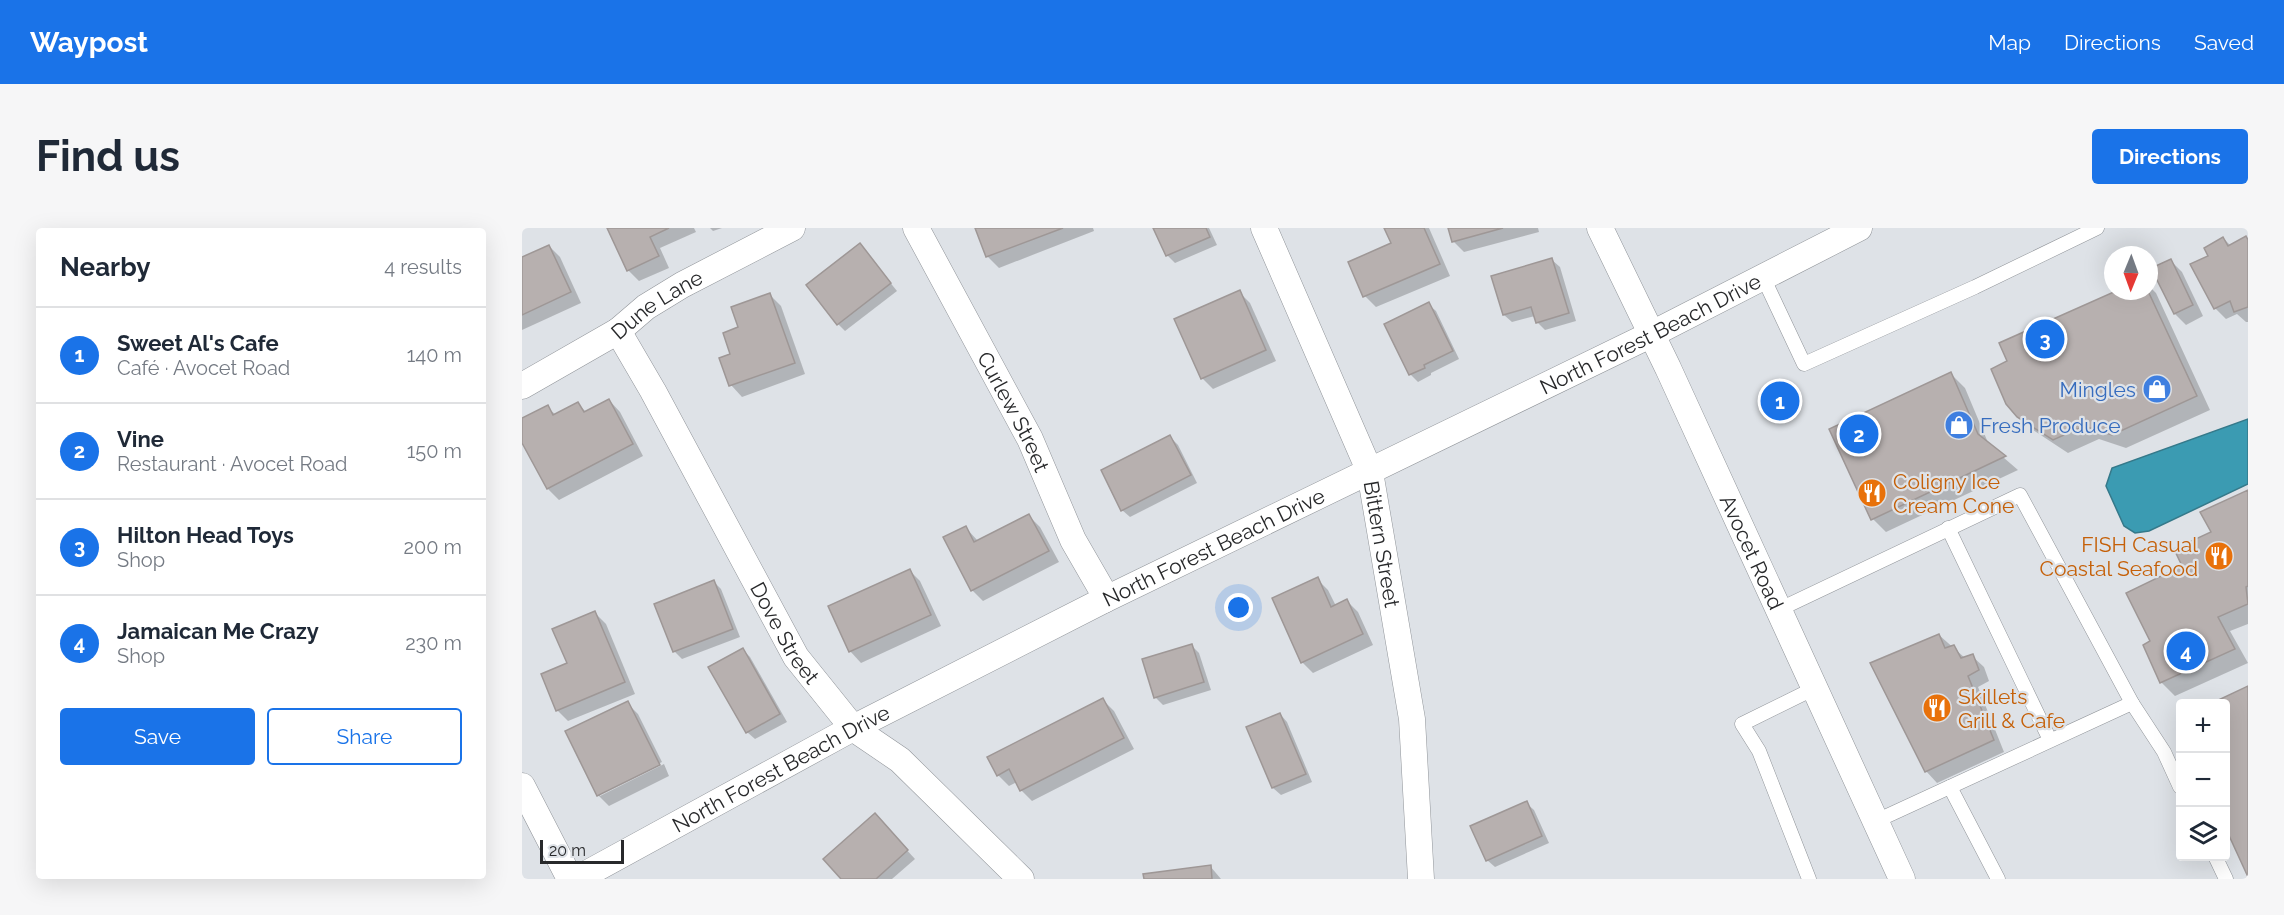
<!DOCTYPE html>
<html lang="en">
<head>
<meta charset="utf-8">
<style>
  body { margin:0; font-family:Raleway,sans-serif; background:#f6f6f7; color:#1f2937 }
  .controls { position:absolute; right:18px; bottom:18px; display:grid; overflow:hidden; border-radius:6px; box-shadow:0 6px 24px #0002 }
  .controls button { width:54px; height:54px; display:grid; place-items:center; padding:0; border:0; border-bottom:2px solid #e0e1e3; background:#fff; color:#1f2937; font:30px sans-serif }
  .compass { position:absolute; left:1582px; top:18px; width:54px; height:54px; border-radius:50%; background:#fff; box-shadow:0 6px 24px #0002; rotate:181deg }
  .scale { position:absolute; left:18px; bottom:15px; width:84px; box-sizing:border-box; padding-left:6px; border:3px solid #28292b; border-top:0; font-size:16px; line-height:21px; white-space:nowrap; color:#28292b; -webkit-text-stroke:4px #dee2e7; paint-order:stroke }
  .you { position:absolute; left:717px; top:380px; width:21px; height:21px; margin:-15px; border:4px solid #fff; border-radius:50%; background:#1a73e8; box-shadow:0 0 0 9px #1a73e833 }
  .badge { display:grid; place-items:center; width:39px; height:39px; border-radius:50%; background:#1a73e8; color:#fff; font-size:20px; font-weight:700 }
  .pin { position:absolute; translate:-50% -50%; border:3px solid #fff; box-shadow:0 2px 6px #0006 }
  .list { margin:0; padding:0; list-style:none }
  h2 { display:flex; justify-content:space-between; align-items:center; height:78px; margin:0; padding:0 24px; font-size:26px }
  h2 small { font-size:20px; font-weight:400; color:#747a83 }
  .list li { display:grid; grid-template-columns:39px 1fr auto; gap:18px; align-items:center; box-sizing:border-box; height:96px; padding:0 24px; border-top:2px solid #e0e1e3 }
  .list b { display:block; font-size:22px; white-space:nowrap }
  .list p { margin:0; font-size:20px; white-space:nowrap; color:#747a83 }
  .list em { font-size:20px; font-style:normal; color:#747a83 }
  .actions { display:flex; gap:12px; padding:18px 24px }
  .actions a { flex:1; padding:14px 0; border:2px solid #1a73e8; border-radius:6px; text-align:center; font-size:21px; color:#1a73e8 }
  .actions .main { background:#1a73e8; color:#fff }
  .icon { flex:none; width:33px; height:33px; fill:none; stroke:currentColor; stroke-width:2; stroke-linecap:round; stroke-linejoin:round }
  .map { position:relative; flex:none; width:1726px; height:651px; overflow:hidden; border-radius:6px }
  header { display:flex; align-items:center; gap:36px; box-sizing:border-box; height:84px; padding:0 30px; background:#1a73e8; color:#fff }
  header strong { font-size:28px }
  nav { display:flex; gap:33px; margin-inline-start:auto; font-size:21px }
  .intro { display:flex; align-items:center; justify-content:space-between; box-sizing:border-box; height:144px; padding:0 36px }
  h1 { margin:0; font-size:42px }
  .button { padding:15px 27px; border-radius:6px; background:#1a73e8; color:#fff; font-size:21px; font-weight:700 }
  main { display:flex; gap:36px; padding:0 36px }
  aside { flex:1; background:#fff; border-radius:6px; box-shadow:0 6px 24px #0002 }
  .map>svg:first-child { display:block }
  .water { fill:#3b9bb2; stroke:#35798a; stroke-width:1.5 }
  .shadow { fill:#0003 }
  .building { fill:#b7b0af; stroke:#9e9796; stroke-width:1.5 }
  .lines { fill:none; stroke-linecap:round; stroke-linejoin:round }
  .lane-casing { stroke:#909499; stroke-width:15 }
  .street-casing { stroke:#909499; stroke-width:27 }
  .lane { stroke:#fff; stroke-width:14 }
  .street { stroke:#fff; stroke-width:26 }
  .labels { text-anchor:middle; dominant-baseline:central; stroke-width:4.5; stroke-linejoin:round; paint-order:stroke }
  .street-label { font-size:21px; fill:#28292b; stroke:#dee2e7 }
  .shop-label { font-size:21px; fill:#366cbe; stroke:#dee2e7; text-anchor:end }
  .food-label { font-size:21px; fill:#c56008; stroke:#dee2e7; text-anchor:start }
</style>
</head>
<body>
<header>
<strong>Waypost</strong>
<nav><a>Map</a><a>Directions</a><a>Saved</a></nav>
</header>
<div class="intro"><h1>Find us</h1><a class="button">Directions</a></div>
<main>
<aside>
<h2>Nearby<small>4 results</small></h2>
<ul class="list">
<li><span class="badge">1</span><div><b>Sweet Al's Cafe</b><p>Café · Avocet Road</p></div><em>140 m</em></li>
<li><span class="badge">2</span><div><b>Vine</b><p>Restaurant · Avocet Road</p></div><em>150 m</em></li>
<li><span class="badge">3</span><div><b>Hilton Head Toys</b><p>Shop</p></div><em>200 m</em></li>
<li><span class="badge">4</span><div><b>Jamaican Me Crazy</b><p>Shop</p></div><em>230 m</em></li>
</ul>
<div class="actions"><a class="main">Save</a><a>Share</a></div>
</aside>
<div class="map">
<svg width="1726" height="651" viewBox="0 0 1726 651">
  <rect width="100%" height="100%" fill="#dee2e7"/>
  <!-- water -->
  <path class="water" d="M1726,191v65l-99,47 -14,2 -11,-7 -18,-40 6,-18z"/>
  <!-- shadow -->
  <g class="shadow">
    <path d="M87,0h85l2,4 -36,16 9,20 -30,13 -11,-11z"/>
    <path d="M188,0h12l-9,3z"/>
    <path d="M454,0h117l1,3 -95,37 -11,-11z"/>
    <path d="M633,0h54l8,17 -42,18 -8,-8z"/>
    <path d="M864,0h43l21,48 -74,31 -11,-11 28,-52z"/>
    <path d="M928,0h88l1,4 -75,20 -11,-11z"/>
    <path d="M1701,10l8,8 17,-5v81h-2l-9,-8 -11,5 -11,-11 -5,-51z"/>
    <path d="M338,17l37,46 -52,40 -7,-7z"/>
    <path d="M27,18l11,11 21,46 -59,27v-71z"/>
    <path d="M1030,32l8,7 16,54 -31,9 -8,-8 -2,-6 -23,6 -8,-7z"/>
    <path d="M1649,33l11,11 21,44 -17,9 -11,-11 -22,-45z"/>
    <path d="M1627,58l7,7 54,117 -84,38 -27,-9 -31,14 -35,-23 -15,-14 -9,-54 111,-71h29z"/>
    <path d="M717,64l11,11 26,58 -63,28 -11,-11z"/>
    <path d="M248,67l11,11 24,68 -63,23 -11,-12 1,-30 8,-27z"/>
    <path d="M906,76l8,7 23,48 -28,14v2l-13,7 -8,-8 -24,-50z"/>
    <path d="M1429,146l14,14 24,57 29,25 -132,62 -13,-13z"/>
    <path d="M87,172l11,12 23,44 -84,44 -11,-11 -26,-49v-20l25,-13 9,8 22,-11 8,8z"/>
    <path d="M648,209l8,8 19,38 -67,34 -8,-7z"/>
    <path d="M1726,263v133l-18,7 18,32 -73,33 -14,-14 -9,-40 32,-75z"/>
    <path d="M507,288l11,11 19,35 -76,39 -11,-11 -6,-62 12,13z"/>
    <path d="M387,342l11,11 21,45 -80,37 -11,-12z"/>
    <path d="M795,351l11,11 8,16 11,-5 11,11 15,33 -60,28 -11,-11z"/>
    <path d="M192,354l7,7 19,48 -58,22 -8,-8z"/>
    <path d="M73,385l11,11 29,70 -67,27 -11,-11z"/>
    <path d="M1417,407l26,23 7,-2 12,11 5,14 -11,6 26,65 -67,31 -11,-12 -54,-107z"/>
    <path d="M670,418l7,7 12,37 -48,15 -8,-8z"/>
    <path d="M221,422l7,7 37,65 -32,17 -8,-7z"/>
    <path d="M1726,459v186l-22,-48v-121z"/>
    <path d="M581,472l11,11 20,38 -102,52 -11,-11 -4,-8 -8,4 -11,-11z"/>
    <path d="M105,475l11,11 24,48 -62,30v4l64,-32 5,12 -60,30 -11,-11z"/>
    <path d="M758,486l7,8 25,60 -31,13 -8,-7 -25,-60z"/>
    <path d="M1658,491v10l-3,-8z"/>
    <path d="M1004,575l8,7 15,33 -54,24 -8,-7z"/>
    <path d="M360,595l33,36 -23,20h-49z"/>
    <path d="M688,638l11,13h-75z"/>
  </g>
  <!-- building -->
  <g class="building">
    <path d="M85,0h62l-19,9 9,19 -32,15z"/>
    <path d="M453,0h88l-77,29z"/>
    <path d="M631,0h53l4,9 -44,19z"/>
    <path d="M862,0h40l16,36 -77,33 -15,-35 43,-19z"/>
    <path d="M926,0h55l-51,14z"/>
    <path d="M1724,8l2,4v67l-14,5 -4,-11 -16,8 -24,-45 18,-8 -4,-8 19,-11 5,9z"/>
    <path d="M338,15l31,40 -54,42 -31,-40z"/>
    <path d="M27,17l22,47 -49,23v-58z"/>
    <path d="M1030,30l17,55 -33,10 -5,-16 -28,8 -12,-39z"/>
    <path d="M1649,31l22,46 -19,9 -23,-46z"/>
    <path d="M718,62l26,60 -65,29 -27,-60z"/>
    <path d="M1594,63h32l49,105 -85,39 -28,-9 -31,14 -36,-23 -11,-13 -15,-35 16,-8 -8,-18z"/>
    <path d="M248,65l25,70 -66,23 -10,-28 11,-4 -7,-21 15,-6 -7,-20z"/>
    <path d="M907,74l24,49 -29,14 1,3 -16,7 -25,-51z"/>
    <path d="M1429,144l27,62 28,22 -135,64 -42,-91z"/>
    <path d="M87,171l24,45 -86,45 -25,-46v-25l26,-13 5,10 25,-13 6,10z"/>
    <path d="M648,207l21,40 -70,36 -20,-41z"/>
    <path d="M1726,262v96l-2,1 2,17 -30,13 17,32 -75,34 -17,-38 7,-4 -24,-48 56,-27 -8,-17 37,-17 -11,-20z"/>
    <path d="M507,286l20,37 -78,40 -28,-54 23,-11 8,16z"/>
    <path d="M388,341l21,46 -82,37 -21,-46z"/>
    <path d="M796,349l13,30 16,-8 16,35 -62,29 -29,-65z"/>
    <path d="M192,352l19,49 -60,23 -19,-48z"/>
    <path d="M73,383l30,71 -69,29 -15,-37 26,-11 -15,-34z"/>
    <path d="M1417,406l6,14 9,-3 7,13 12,-4 6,16 -11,6 26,64 -69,32 -55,-109z"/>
    <path d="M670,416l12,38 -50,16 -12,-39z"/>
    <path d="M221,420l37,66 -34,19 -38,-66z"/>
    <path d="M1726,458v191l-22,-48v-125h-16z"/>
    <path d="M581,470l21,40 -104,53 -11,-22 -12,7 -10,-19z"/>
    <path d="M106,473l32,64 -63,31 -32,-65z"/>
    <path d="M758,485l26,61 -34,14 -26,-61z"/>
    <path d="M1005,573l15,35 -56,25 -16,-35z"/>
    <path d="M353,585l33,37 -32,29h-35l-18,-20z"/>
    <path d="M689,637l1,14h-68l-1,-5z"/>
  </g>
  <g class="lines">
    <!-- lane casing -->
    <g class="lane-casing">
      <g id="lane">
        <path d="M1241,49l41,87 171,-77 122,-59"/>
        <path d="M1426,300l102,212"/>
        <path d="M1256,382l242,-115 112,208 32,49 16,35"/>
        <path d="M1428,559l48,92"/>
        <path d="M1354,593l256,-118"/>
        <path d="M1693,628l11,23"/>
        <path d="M1287,651l-50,-128 -17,-27 73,-36"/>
      </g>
    </g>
    <!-- street casing -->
    <g class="street-casing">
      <g id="street">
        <path id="s1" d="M394,0l114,211 43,101 30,52 1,8"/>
        <path id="s2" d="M742,0l106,244 42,247 9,160"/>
        <path id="s3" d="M1078,0l68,140 234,511"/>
        <path id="s4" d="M96,103l35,60 143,266 57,71 47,32 121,119"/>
        <path id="s5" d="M0,158l96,-55 28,-24 36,-22 110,-57"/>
        <path d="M0,558l48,93"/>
        <path id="s6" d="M55,651l276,-151 251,-128 548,-266 207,-106"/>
      </g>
    </g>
    <!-- lane -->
    <use href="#lane" class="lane"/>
    <!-- street -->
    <use href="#street" class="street"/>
  </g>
  <!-- icons -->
  <defs>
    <g id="shop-disc" transform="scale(1.5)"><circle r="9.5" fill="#3f7fe0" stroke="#dee2e7"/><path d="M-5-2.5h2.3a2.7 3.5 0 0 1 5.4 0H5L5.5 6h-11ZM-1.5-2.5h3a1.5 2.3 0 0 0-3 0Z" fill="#fff"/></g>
    <g id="restaurant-disc" transform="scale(1.5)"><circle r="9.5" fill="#e8710a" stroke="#dee2e7"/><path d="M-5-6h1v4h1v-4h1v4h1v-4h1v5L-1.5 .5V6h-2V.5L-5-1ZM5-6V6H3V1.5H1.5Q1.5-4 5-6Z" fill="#fff"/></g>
  </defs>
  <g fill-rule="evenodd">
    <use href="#shop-disc" x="1635" y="161"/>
    <use href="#shop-disc" x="1437" y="197"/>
    <use href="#restaurant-disc" x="1350" y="265"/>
    <use href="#restaurant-disc" x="1697" y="328"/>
    <use href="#restaurant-disc" x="1415" y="480"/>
  </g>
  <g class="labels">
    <!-- street labels -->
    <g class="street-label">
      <text stroke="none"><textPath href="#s5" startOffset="158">Dune Lane</textPath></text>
      <text stroke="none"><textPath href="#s6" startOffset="1204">North Forest Beach Drive</textPath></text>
      <text stroke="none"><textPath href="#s1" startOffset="208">Curlew Street</textPath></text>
      <text stroke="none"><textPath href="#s2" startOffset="339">Bittern Street</textPath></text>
      <text stroke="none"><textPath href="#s6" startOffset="718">North Forest Beach Drive</textPath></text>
      <text stroke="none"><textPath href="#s3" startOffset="358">Avocet Road</textPath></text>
      <text stroke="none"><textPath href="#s4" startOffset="345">Dove Street</textPath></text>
      <text stroke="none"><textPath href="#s6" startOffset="232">North Forest Beach Drive</textPath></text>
    </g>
    <!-- shop labels -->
    <g class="shop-label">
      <text x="1614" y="161">Mingles</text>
      <text x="1458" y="197" text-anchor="start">Fresh Produce</text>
    </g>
    <!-- food labels -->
    <g class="food-label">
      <text x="1371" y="253">Coligny Ice<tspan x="1371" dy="24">Cream Cone</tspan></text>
      <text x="1676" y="316" text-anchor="end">FISH Casual<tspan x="1676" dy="24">Coastal Seafood</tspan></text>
      <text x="1436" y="468">Skillets<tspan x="1436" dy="24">Grill &amp; Cafe</tspan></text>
    </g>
  </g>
</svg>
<div class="controls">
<button>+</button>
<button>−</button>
<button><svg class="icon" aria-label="layers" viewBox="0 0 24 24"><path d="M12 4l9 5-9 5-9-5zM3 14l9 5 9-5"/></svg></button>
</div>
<svg class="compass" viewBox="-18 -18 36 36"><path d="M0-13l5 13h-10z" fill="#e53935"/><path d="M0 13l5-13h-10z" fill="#747a83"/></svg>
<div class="scale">20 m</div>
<div class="you"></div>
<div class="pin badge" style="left:1258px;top:173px">1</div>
<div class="pin badge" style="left:1337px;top:206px">2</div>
<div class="pin badge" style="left:1523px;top:111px">3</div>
<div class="pin badge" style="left:1664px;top:423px">4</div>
</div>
</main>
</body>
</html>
